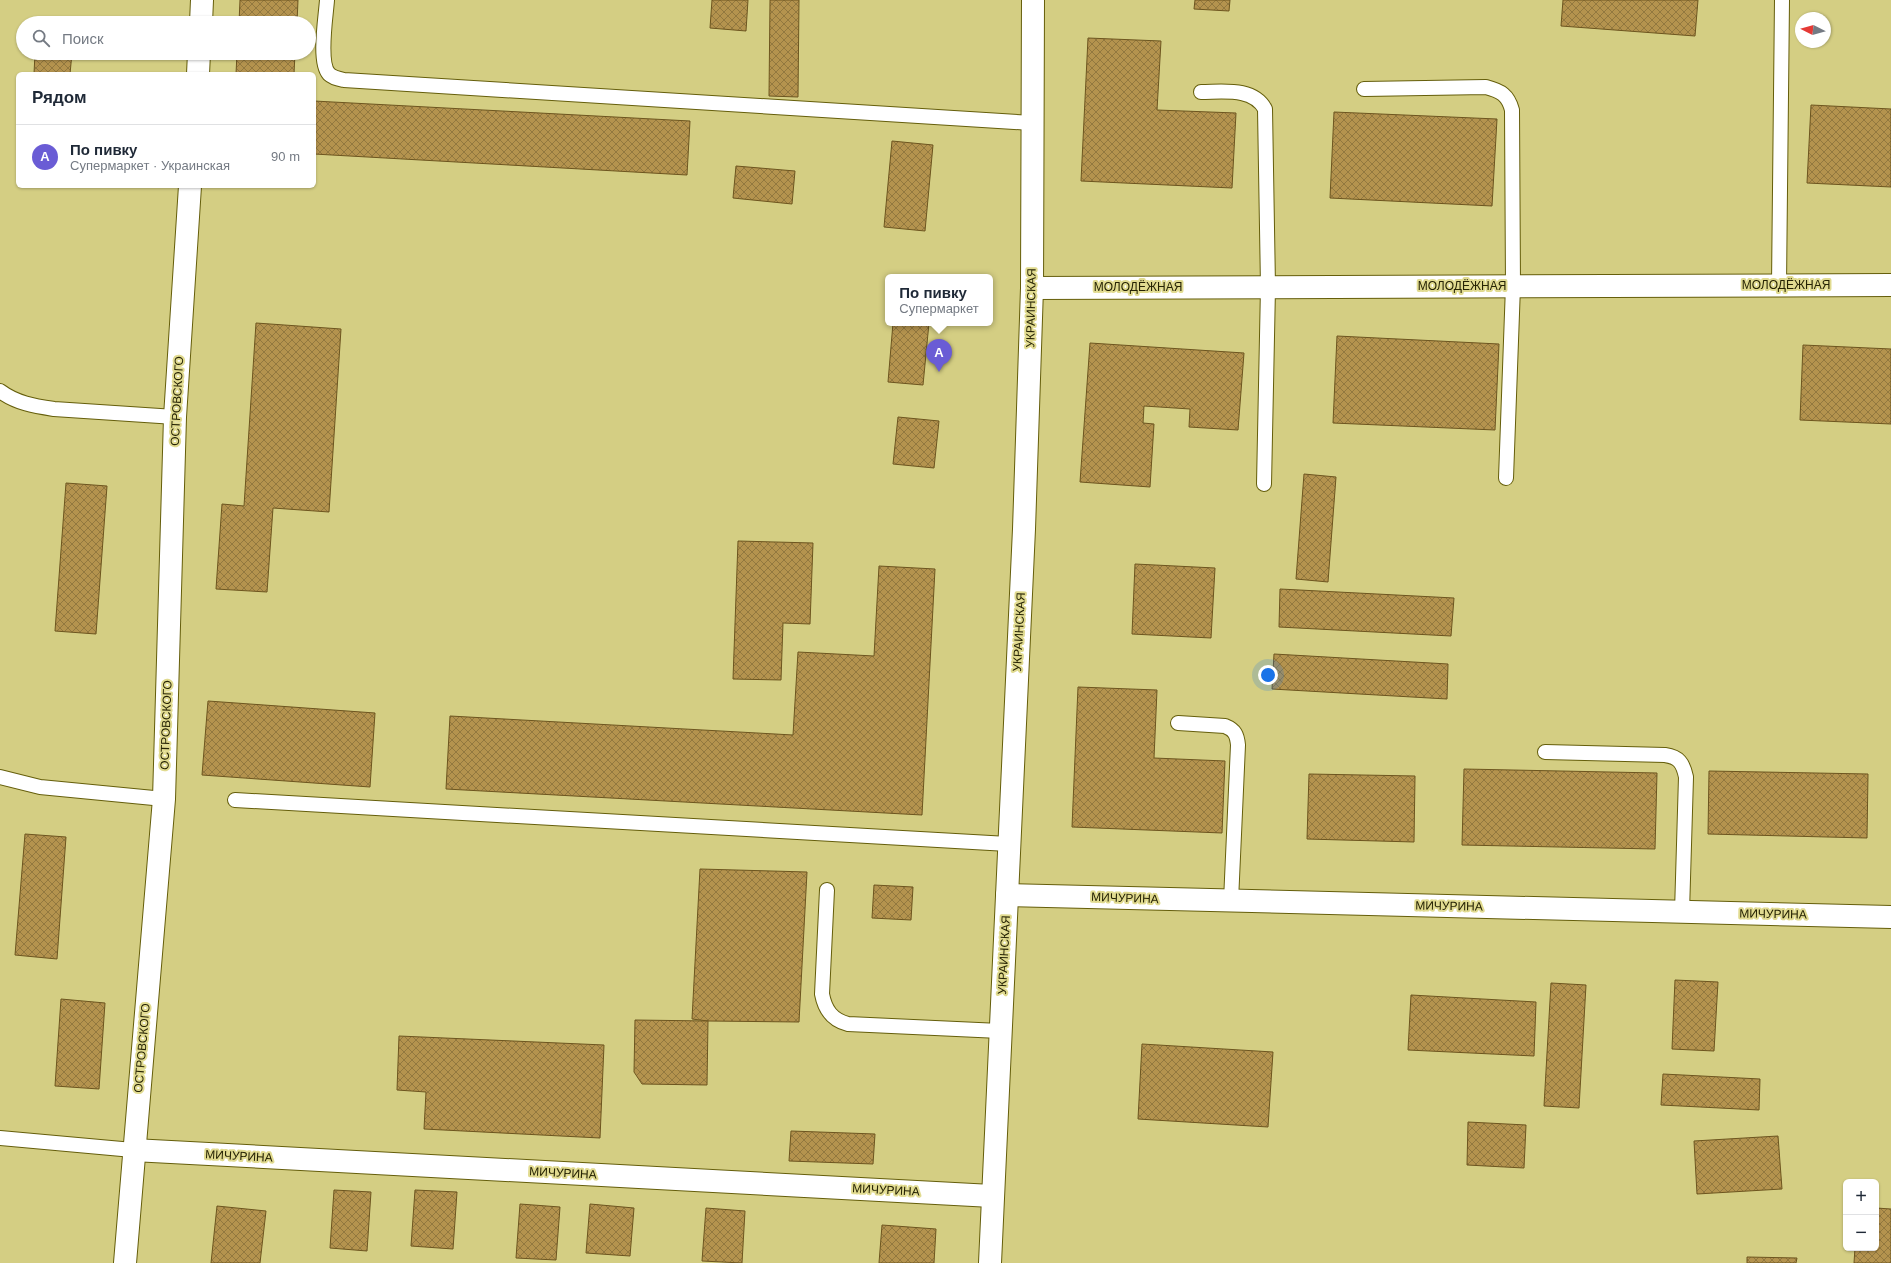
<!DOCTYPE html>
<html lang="ru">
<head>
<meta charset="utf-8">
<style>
  body { margin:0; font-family:Helvetica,sans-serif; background:#f2f2f3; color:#1f2937 }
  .controls { position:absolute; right:12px; bottom:12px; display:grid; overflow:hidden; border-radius:6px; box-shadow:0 1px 3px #0004 }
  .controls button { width:36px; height:36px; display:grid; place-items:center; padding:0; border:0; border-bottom:1px solid #e0e1e3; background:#fff; color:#1f2937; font:20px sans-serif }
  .compass { position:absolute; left:1795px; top:12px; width:36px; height:36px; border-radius:50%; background:#fff; box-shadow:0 1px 3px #0004; rotate:276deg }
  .you { position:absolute; left:1268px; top:675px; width:14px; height:14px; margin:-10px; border:3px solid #fff; border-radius:50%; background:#1a73e8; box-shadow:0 0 0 6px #1a73e833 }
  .badge { display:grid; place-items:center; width:26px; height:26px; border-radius:50%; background:#6a5cd5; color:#fff; font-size:13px; font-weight:700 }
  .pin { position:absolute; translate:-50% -33px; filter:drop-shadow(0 1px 2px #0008) }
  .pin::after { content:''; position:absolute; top:21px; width:14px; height:12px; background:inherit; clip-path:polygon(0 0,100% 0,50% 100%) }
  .popup { position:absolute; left:885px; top:274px; width:108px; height:52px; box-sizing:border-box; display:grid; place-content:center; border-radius:6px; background:#fff; filter:drop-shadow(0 1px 3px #0005); font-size:13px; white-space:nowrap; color:#747a83 }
  .popup b { font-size:15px; color:#1f2937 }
  .popup::after { content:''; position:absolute; left:50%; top:100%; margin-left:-8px; border:8px solid transparent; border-top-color:#fff }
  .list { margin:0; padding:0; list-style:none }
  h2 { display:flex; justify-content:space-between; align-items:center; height:52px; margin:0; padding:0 16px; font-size:17px }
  h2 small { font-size:13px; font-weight:400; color:#747a83 }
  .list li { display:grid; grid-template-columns:26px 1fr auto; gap:12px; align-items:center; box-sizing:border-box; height:64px; padding:0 16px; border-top:1px solid #e0e1e3 }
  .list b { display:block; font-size:15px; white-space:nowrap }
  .list p { margin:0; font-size:13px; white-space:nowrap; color:#747a83 }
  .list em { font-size:13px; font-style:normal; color:#747a83 }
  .icon { flex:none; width:22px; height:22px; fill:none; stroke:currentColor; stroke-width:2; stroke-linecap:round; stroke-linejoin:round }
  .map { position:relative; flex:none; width:1891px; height:1263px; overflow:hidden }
  .search { position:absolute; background:#fff; box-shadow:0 1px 3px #0004; left:16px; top:16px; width:300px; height:44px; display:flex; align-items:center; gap:10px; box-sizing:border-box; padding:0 14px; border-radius:22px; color:#747a83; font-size:15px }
  .panel { position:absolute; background:#fff; box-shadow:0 1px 3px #0004; left:16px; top:72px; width:300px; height:116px; border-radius:6px }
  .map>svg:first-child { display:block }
  .building { fill:url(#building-cross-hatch); stroke:#6d551f }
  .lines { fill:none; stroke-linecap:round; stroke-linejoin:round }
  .lane-casing { stroke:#655e0b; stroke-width:16 }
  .street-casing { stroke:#655e0b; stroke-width:24 }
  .secondary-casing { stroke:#655e0b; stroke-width:24 }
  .lane { stroke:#fff; stroke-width:14 }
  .street { stroke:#fff; stroke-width:22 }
  .secondary { stroke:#fff; stroke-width:22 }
  .labels { text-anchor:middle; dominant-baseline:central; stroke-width:4; stroke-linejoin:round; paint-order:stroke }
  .street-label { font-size:12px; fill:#262304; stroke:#e1db90 }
</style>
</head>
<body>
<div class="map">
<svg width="1891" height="1263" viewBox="0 0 1891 1263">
  <defs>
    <pattern id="building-cross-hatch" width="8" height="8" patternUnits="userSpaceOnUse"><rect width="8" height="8" fill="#b4934e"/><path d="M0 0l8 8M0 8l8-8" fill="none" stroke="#92783f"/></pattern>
  </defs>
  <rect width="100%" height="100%" fill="#d4ce83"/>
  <!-- building -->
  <g class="building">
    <path d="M240,0h58l-1,23h-58z"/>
    <path d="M712,0h36l-2,31 -36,-3z"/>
    <path d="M770,0h29l-1,97 -29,-1z"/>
    <path d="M1195,0h35l-1,11 -35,-2z"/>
    <path d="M1563,0h135l-3,36 -134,-10z"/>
    <path d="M1088,38l73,3 -4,69 79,3 -4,75 -151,-7z"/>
    <path d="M35,53h37l-2,21h-36z"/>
    <path d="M237,53h58l-1,21h-58z"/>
    <path d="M314,101l376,20 -3,54 -373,-21z"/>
    <path d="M1811,105l80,4v78l-84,-4z"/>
    <path d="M1334,112l163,7 -5,87 -162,-8z"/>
    <path d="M892,141l41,4 -8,86 -41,-4z"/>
    <path d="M736,166l59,5 -3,33 -59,-6z"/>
    <path d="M256,323l85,6 -12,183 -56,-4 -6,84 -51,-3 6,-85 22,2z"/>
    <path d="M893,323h36l-6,62 -35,-3z"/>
    <path d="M1337,336l162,8 -4,86 -162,-7z"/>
    <path d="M1090,343l154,10 -6,77 -49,-3 1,-18 -46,-3 -1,17 11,1 -4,63 -70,-5z"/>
    <path d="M1803,345l88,4v75l-91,-4z"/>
    <path d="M898,417l41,4 -5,47 -41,-4z"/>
    <path d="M1304,474l32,3 -8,105 -32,-3z"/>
    <path d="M66,483l41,3 -11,148 -41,-3z"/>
    <path d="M738,541l75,2 -3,81 -27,-1 -2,57 -48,-1z"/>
    <path d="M1135,564l80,4 -4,70 -79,-4z"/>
    <path d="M879,566l56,3 -13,246 -476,-26 4,-73 343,19 5,-83 76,4z"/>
    <path d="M1280,589l174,9 -3,38 -172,-9z"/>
    <path d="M1274,654l174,10 -1,35 -175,-10z"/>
    <path d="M1078,687l79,3 -3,68 71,3 -3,72 -150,-6z"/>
    <path d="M208,701l167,12 -5,74 -168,-12z"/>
    <path d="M1464,769l193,4 -2,76 -193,-4z"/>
    <path d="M1709,771l159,3 -1,64 -159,-4z"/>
    <path d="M1309,774l106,2 -1,66 -107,-3z"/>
    <path d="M25,834l41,3 -9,122 -42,-4z"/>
    <path d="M700,869l107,3 -8,150 -91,-1 -16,-2z"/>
    <path d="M874,885l39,2 -2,33 -39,-2z"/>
    <path d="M1675,980l43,2 -4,69 -42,-2z"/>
    <path d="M1551,983l35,2 -7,123 -35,-2z"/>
    <path d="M1411,995l125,7 -2,54 -126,-6z"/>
    <path d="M61,999l44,4 -6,86 -44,-3z"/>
    <path d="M635,1020l73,1 -1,64 -65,-1 -8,-12z"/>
    <path d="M399,1036l205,9 -4,93 -176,-9 2,-37 -29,-2z"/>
    <path d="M1142,1044l131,8 -5,75 -130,-8z"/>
    <path d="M1663,1074l97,5 -1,31 -98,-5z"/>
    <path d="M1468,1122l58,3 -2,43 -57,-3z"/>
    <path d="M791,1131l84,3 -2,30 -84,-3z"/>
    <path d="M1778,1136l4,53 -85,5 -3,-53z"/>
    <path d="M334,1190l37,2 -4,59 -37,-3z"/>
    <path d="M415,1190l42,2 -4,57 -42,-3z"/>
    <path d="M520,1204l40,3 -4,53 -40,-2z"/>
    <path d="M590,1204l44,4 -4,48 -44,-3z"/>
    <path d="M217,1206l49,5 -6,52h-49z"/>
    <path d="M706,1208l39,3 -3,52 -40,-2z"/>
    <path d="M1876,1208l15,1v54h-37l1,-15h21z"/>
    <path d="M882,1225l54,4 -2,34h-55z"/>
    <path d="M1747,1257l50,1 -1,5h-49z"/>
  </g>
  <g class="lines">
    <!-- lane casing -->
    <g class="lane-casing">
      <g id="lane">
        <path d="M327,0c-1,16 -9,62 2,74 4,4 10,5 15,6l688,43"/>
        <path d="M1364,89l122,-2c15,4 22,8 26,23l1,176 -7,192"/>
        <path d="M1201,92c22,0 52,-5 64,17l3,178 -4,197"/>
        <path d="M1779,285l3,-285"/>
        <path d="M0,391c16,12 34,15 54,18l121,8"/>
        <path d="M1178,723l47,3c10,4 12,9 13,19l-7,156"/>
        <path d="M1545,752l120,3c14,2 18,8 21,22l-4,135"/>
        <path d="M0,777l40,10 124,12"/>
        <path d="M235,800l773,44"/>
        <path d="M827,890l-5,104c3,16 10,26 26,30l152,7"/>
        <path d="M0,1138l133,12"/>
      </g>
    </g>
    <!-- street casing -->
    <g class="street-casing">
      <g id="street">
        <path d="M201,23l1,-23"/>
        <path d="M198,74l1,-21"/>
        <path d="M1032,288l859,-3"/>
        <path d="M1007,895l884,22"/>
        <path d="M133,1150l859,46"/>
        <path d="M125,1263l39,-464 11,-382 15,-231"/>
      </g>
    </g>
    <!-- secondary casing -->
    <g class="secondary-casing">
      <path id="secondary" d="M990,1263l34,-734 8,-241 1,-288"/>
    </g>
    <!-- lane -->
    <use href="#lane" class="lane"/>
    <!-- street -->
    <use href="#street" class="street"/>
    <!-- secondary -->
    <use href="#secondary" class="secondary"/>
  </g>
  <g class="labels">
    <!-- street labels -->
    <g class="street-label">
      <text x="1786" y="285">МОЛОДЁЖНАЯ</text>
      <text x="1462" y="286">МОЛОДЁЖНАЯ</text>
      <text x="1138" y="287">МОЛОДЁЖНАЯ</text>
      <text transform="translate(1031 308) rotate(-89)">УКРАИНСКАЯ</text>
      <text transform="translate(177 401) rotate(-87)">ОСТРОВСКОГО</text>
      <text transform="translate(1019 632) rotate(-87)">УКРАИНСКАЯ</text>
      <text transform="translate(166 725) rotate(-88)">ОСТРОВСКОГО</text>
      <text transform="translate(1125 898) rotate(2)">МИЧУРИНА</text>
      <text transform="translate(1449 906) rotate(1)">МИЧУРИНА</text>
      <text transform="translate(1773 914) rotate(1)">МИЧУРИНА</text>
      <text transform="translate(1004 955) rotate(-87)">УКРАИНСКАЯ</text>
      <text transform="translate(142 1048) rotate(-85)">ОСТРОВСКОГО</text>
      <text transform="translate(239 1156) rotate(3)">МИЧУРИНА</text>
      <text transform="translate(563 1173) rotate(3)">МИЧУРИНА</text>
      <text transform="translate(886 1190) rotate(3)">МИЧУРИНА</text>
    </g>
  </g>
</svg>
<div class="controls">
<button>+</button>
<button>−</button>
</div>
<svg class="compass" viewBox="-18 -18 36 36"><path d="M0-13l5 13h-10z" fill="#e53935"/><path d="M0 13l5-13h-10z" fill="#747a83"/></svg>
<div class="you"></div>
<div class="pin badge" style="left:939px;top:372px">A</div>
<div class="popup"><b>По пивку</b>Супермаркет</div>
<div class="search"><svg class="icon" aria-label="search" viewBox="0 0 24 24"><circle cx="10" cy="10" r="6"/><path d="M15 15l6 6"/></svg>Поиск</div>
<section class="panel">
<h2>Рядом<small></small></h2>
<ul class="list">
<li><span class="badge">A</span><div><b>По пивку</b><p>Супермаркет · Украинская</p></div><em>90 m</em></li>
</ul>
</section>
</div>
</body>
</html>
